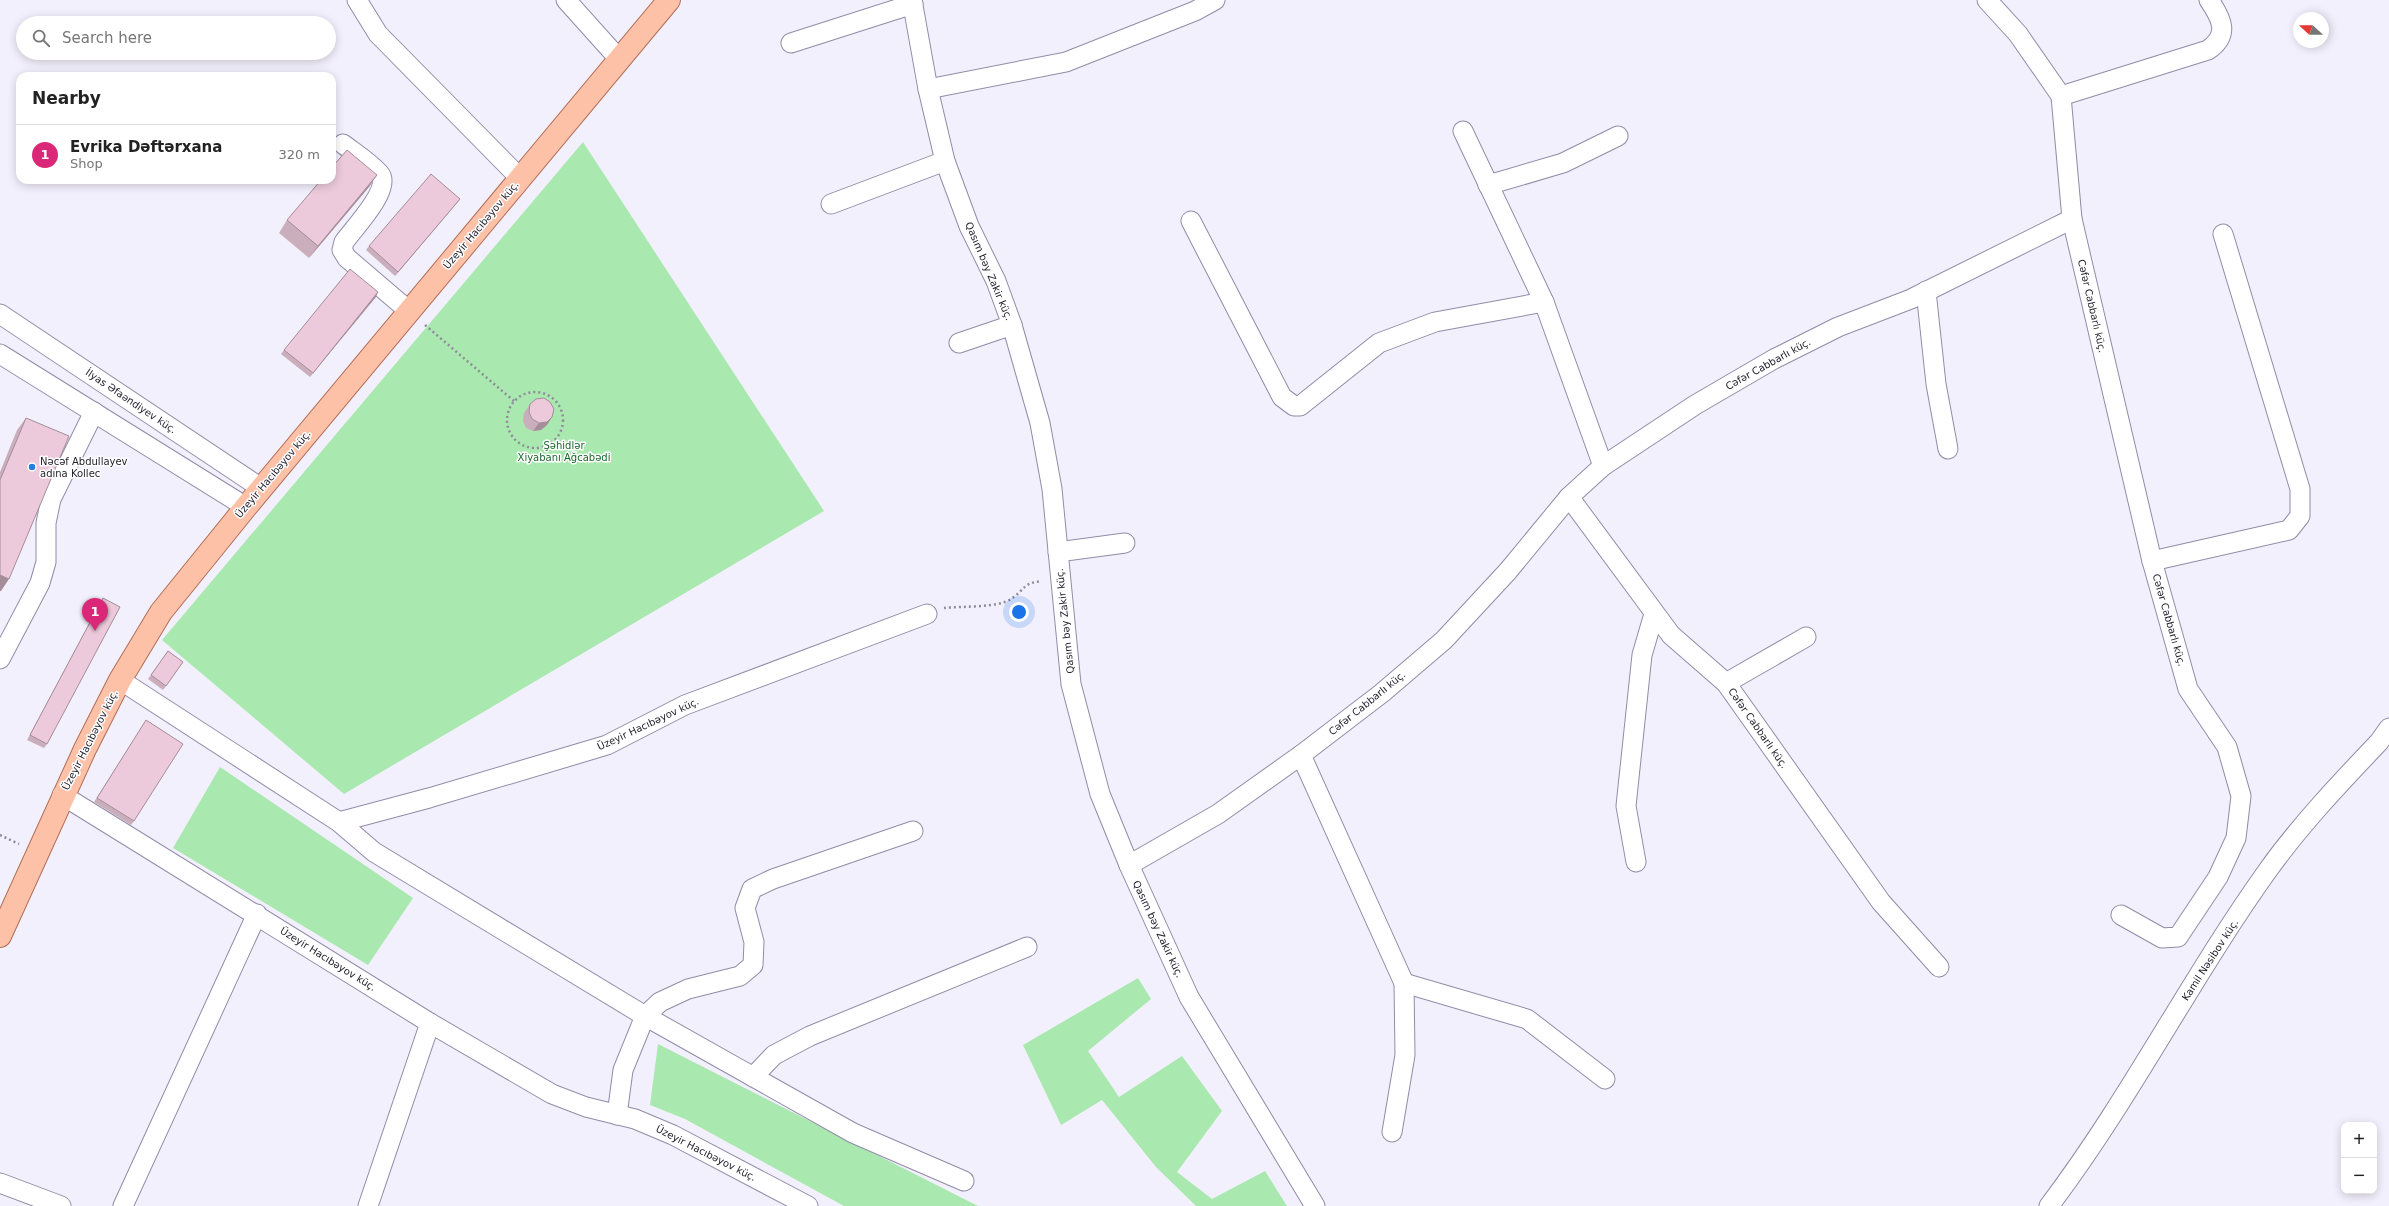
<!DOCTYPE html>
<html lang="en">
<head>
<meta charset="utf-8">
<style>
  body { margin:0; font-family:"DejaVu Sans",sans-serif; background:#f6f6f6; color:#222 }
  .controls { position:absolute; right:12px; bottom:12px; display:grid; overflow:hidden; border-radius:8px; box-shadow:0 2px 10px #0003 }
  .controls button { width:36px; height:36px; display:grid; place-items:center; padding:0; border:0; border-bottom:1px solid #e0e0e0; background:#fff; color:#222; font:20px sans-serif }
  .compass { position:absolute; left:2293px; top:12px; width:36px; height:36px; border-radius:50%; background:#fff; box-shadow:0 2px 10px #0003; rotate:291deg }
  .you { position:absolute; left:1019px; top:612px; width:14px; height:14px; margin:-10px; border:3px solid #fff; border-radius:50%; background:#1a73e8; box-shadow:0 0 0 6px #1a73e833 }
  .badge { display:grid; place-items:center; width:26px; height:26px; border-radius:50%; background:#db2777; color:#fff; font-size:13px; font-weight:700 }
  .pin { position:absolute; translate:-50% -33px; filter:drop-shadow(0 1px 2px #0008) }
  .pin::after { content:''; position:absolute; top:21px; width:14px; height:12px; background:inherit; clip-path:polygon(0 0,100% 0,50% 100%) }
  .list { margin:0; padding:0; list-style:none }
  h2 { display:flex; justify-content:space-between; align-items:center; height:52px; margin:0; padding:0 16px; font-size:17px }
  h2 small { font-size:13px; font-weight:400; color:#767676 }
  .list li { display:grid; grid-template-columns:26px 1fr auto; gap:12px; align-items:center; box-sizing:border-box; height:60px; padding:0 16px; border-top:1px solid #e0e0e0 }
  .list b { display:block; font-size:15px; white-space:nowrap }
  .list p { margin:0; font-size:13px; white-space:nowrap; color:#767676 }
  .list em { font-size:13px; font-style:normal; color:#767676 }
  .icon { flex:none; width:22px; height:22px; fill:none; stroke:currentColor; stroke-width:2; stroke-linecap:round; stroke-linejoin:round }
  .map { position:relative; flex:none; width:2389px; height:1206px; overflow:hidden }
  .search { position:absolute; background:#fff; box-shadow:0 2px 10px #0003; left:16px; top:16px; width:320px; height:44px; display:flex; align-items:center; gap:10px; box-sizing:border-box; padding:0 14px; border-radius:22px; color:#767676; font-size:15px }
  .panel { position:absolute; background:#fff; box-shadow:0 2px 10px #0003; left:16px; top:72px; width:320px; height:112px; border-radius:12px }
  .map>svg:first-child { display:block }
  .green { fill:#a9e8af }
  .lines { fill:none; stroke-linecap:round; stroke-linejoin:round }
  .minor-casing { stroke:#928ba8; stroke-width:21 }
  .major-casing { stroke:#b16e57; stroke-width:24 }
  .path { stroke:#8f8c99; stroke-width:2.5; stroke-dasharray:2 3; stroke-linecap:butt }
  .minor { stroke:#fff; stroke-width:19 }
  .major { stroke:#fdc1a7; stroke-width:22 }
  .wall { fill:#cbaebc }
  .shaded-wall { fill:#a58d99 }
  .building { fill:#eccadb; stroke:#a58d99 }
  .poi-dot { fill:#227de7; stroke:#fff; stroke-width:1.5 }
  .labels { text-anchor:middle; dominant-baseline:central; stroke-width:3; stroke-linejoin:round; paint-order:stroke }
  .street-label { font-size:10px; fill:#26232f; stroke:#fff }
  .park-label { font-size:10px; fill:#1a672b; stroke:#fff }
  .poi-label { font-size:10px; fill:#26232f; stroke:#fff; text-anchor:start }
</style>
</head>
<body>
<div class="map">
<svg width="2389" height="1206" viewBox="0 0 2389 1206">
  <rect width="100%" height="100%" fill="#f3f0fd"/>
  <!-- green -->
  <g class="green">
    <path d="M583,142l241,369 -480,283 -182,-154z"/>
    <path d="M220,767l193,131 -45,67 -195,-117z"/>
    <path d="M1138,978l13,21 -63,52 31,46 63,-41 40,55 -45,61 35,27 53,-28 22,35h-91l-40,-39 -54,-67 -41,25 -38,-80z"/>
    <path d="M658,1044l320,162h-134l-159,-87 -35,-14z"/>
  </g>
  <g class="lines">
    <!-- minor casing -->
    <g class="minor-casing">
      <g id="minor">
        <path d="M357,0l21,34 142,144"/>
        <path d="M566,0l53,59"/>
        <path d="M912,0l16,89 17,72 24,65 27,55 16,44 28,98 12,66 19,195 29,110 29,71 60,132 126,209"/>
        <path d="M1987,0l31,34 43,62 11,123 80,342 36,128 39,58 14,49 -5,42 -18,39 -40,60 -16,1 -41,-23"/>
        <path d="M791,43l122,-39"/>
        <path d="M928,89l138,-27 129,-51 20,-11"/>
        <path d="M2061,96l147,-46c22,-15 14,-31 1,-50"/>
        <path d="M1463,131l81,171 59,164"/>
        <path d="M343,144c12,9 26,18 36,29 14,15 -25,55 -35,69l-2,8 5,8 62,53"/>
        <path d="M1488,185l75,-22 55,-27"/>
        <path d="M831,204l114,-43"/>
        <path d="M1191,221l91,176 12,9h6l79,-63 56,-21 109,-20"/>
        <path d="M1926,291l10,93 12,65"/>
        <path d="M0,314l261,174"/>
        <path d="M959,343l53,-18"/>
        <path d="M0,354l246,153"/>
        <path d="M1569,497l102,138 55,48 155,219 58,65"/>
        <path d="M1058,552l67,-9"/>
        <path d="M2152,561l137,-31 11,-14v-27l-77,-255"/>
        <path d="M0,659l40,-76 6,-21v-39l5,-24 43,-87"/>
        <path d="M120,680l219,142 35,30 271,164 208,117 111,48"/>
        <path d="M1726,683l80,-46"/>
        <path d="M1301,755l103,228 1,72 -13,77"/>
        <path d="M62,795l368,228 122,71 34,13 49,12 38,16 135,71"/>
        <path d="M339,822l90,-24 178,-53 78,-40 242,-91"/>
        <path d="M1636,862l-10,-56 16,-151 12,-41"/>
        <path d="M1129,865l89,-51 83,-59 81,-62 62,-53 64,-69 61,-74 34,-31 92,-61 79,-46 64,-32 73,-28 161,-80"/>
        <path d="M1404,983l123,36 78,60"/>
        <path d="M753,1077l21,-22 36,-19 217,-89"/>
        <path d="M617,1115l6,-45 22,-54 15,-14 28,-13 52,-13 13,-11 1,-23 -9,-34 7,-19 21,-10 140,-48"/>
        <path d="M0,1183l61,23"/>
        <path d="M123,1206l134,-292"/>
        <path d="M368,1206l62,-183"/>
        <path d="M2049,1206c81,-107 141,-227 219,-336 33,-46 72,-87 111,-128l10,-14"/>
      </g>
    </g>
    <!-- major casing -->
    <g class="major-casing">
      <path id="major" d="M0,936l85,-187 35,-69 41,-68 85,-105 423,-507"/>
    </g>
    <!-- path -->
    <g class="path">
      <path d="M425,325l89,76"/>
      <circle cx="535" cy="420" r="28"/>
      <path d="M944,608c18,-2 54,0 67,-9 14,-9 11,-16 31,-18"/>
      <path d="M0,835l19,9"/>
    </g>
    <!-- minor -->
    <use href="#minor" class="minor"/>
    <!-- major -->
    <use href="#major" class="major"/>
  </g>
  <!-- wall -->
  <g class="wall">
    <path d="M377,175l-8,12 -60,71 -30,-25 8,-13z"/>
    <path d="M460,199l-65,77 -29,-26 3,-4z"/>
    <path d="M378,292l-68,85 -29,-23 3,-4z"/>
    <path d="M530,404l17,21 -6,5 -8,1 -7,-3 -3,-7 1,-8z"/>
    <path d="M26,418l-25,173h-1v-119l17,-42z"/>
    <path d="M103,598l-56,146 -3,4 -17,-8 73,-137z"/>
    <path d="M168,651l15,11 -20,28 -15,-11z"/>
    <path d="M143,725l-9,96 -3,4 -37,-23z"/>
  </g>
  <!-- shaded-wall -->
  <g class="shaded-wall">
    <path d="M377,175l-8,12 -60,71 9,-12z"/>
    <path d="M460,199l-3,4 -62,73 3,-4z"/>
    <path d="M378,292l-2,5 -66,80 3,-4z"/>
    <path d="M552,417l-5,8 -6,5 -8,1 6,-8z"/>
    <path d="M0,575l9,4 -8,12h-1z"/>
  </g>
  <!-- building -->
  <g class="building">
    <path d="M347,150l30,25 -59,71 -31,-26 34,-40h11v-13z"/>
    <path d="M431,174l29,25 -62,73 -29,-26z"/>
    <path d="M350,269l28,23 -65,81 -29,-23z"/>
    <path d="M544,398l6,4 4,7 -2,8 -5,5 -8,1 -7,-4 -3,-7 1,-8 6,-5z"/>
    <path d="M26,418l43,18 -60,143 -9,-4v-95z"/>
    <path d="M103,598l17,9 -73,137 -17,-9z"/>
    <path d="M168,651l15,11 -17,24 -15,-11z"/>
    <path d="M146,720l37,24 -49,77 -37,-23z"/>
  </g>
  <!-- markers -->
  <circle class="poi-dot" cx="32" cy="467" r="4"/>
  <g class="labels">
    <!-- street labels -->
    <g class="street-label">
      <text transform="translate(481 225) rotate(-50)">Üzeyir Hacıbəyov küç.</text>
      <text transform="translate(989 271) rotate(67)">Qasım bəy Zakir küç.</text>
      <text transform="translate(2092 306) rotate(77)">Cəfər Cabbarlı küç.</text>
      <text transform="translate(1768 364) rotate(-29)">Cəfər Cabbarlı küç.</text>
      <text transform="translate(131 401) rotate(34)">İlyas Əfaəndiyev küç.</text>
      <text transform="translate(273 474) rotate(-50)">Üzeyir Hacıbəyov küç.</text>
      <text transform="translate(2169 620) rotate(74)">Cəfər Cabbarlı küç.</text>
      <text transform="translate(1065 621) rotate(-96)">Qasım bəy Zakir küç.</text>
      <text transform="translate(1367 703) rotate(-39)">Cəfər Cabbarlı küç.</text>
      <text transform="translate(648 724) rotate(-25)">Üzeyir Hacıbəyov küç.</text>
      <text transform="translate(1758 728) rotate(55)">Cəfər Cabbarlı küç.</text>
      <text transform="translate(90 740) rotate(-63)">Üzeyir Hacıbəyov küç.</text>
      <text transform="translate(1158 929) rotate(65)">Qasım bəy Zakir küç.</text>
      <text transform="translate(328 959) rotate(32)">Üzeyir Hacıbəyov küç.</text>
      <text transform="translate(2210 960) rotate(-57)">Kamil Nəsibov küç.</text>
      <text transform="translate(706 1153) rotate(27)">Üzeyir Hacıbəyov küç.</text>
    </g>
    <!-- park labels -->
    <g class="park-label">
      <text x="564" y="445">Şəhidlər<tspan x="564" dy="12">Xiyabanı Ağcabədi</tspan></text>
    </g>
    <!-- poi labels -->
    <g class="poi-label">
      <text x="40" y="461">Nəcəf Abdullayev<tspan x="40" dy="12">adına Kollec</tspan></text>
    </g>
  </g>
</svg>
<div class="controls">
<button>+</button>
<button>−</button>
</div>
<svg class="compass" viewBox="-18 -18 36 36"><path d="M0-13l5 13h-10z" fill="#e53935"/><path d="M0 13l5-13h-10z" fill="#767676"/></svg>
<div class="you"></div>
<div class="pin badge" style="left:95px;top:631px">1</div>
<div class="search"><svg class="icon" aria-label="search" viewBox="0 0 24 24"><circle cx="10" cy="10" r="6"/><path d="M15 15l6 6"/></svg>Search here</div>
<section class="panel">
<h2>Nearby<small></small></h2>
<ul class="list">
<li><span class="badge">1</span><div><b>Evrika Dəftərxana</b><p>Shop</p></div><em>320 m</em></li>
</ul>
</section>
</div>
</body>
</html>
